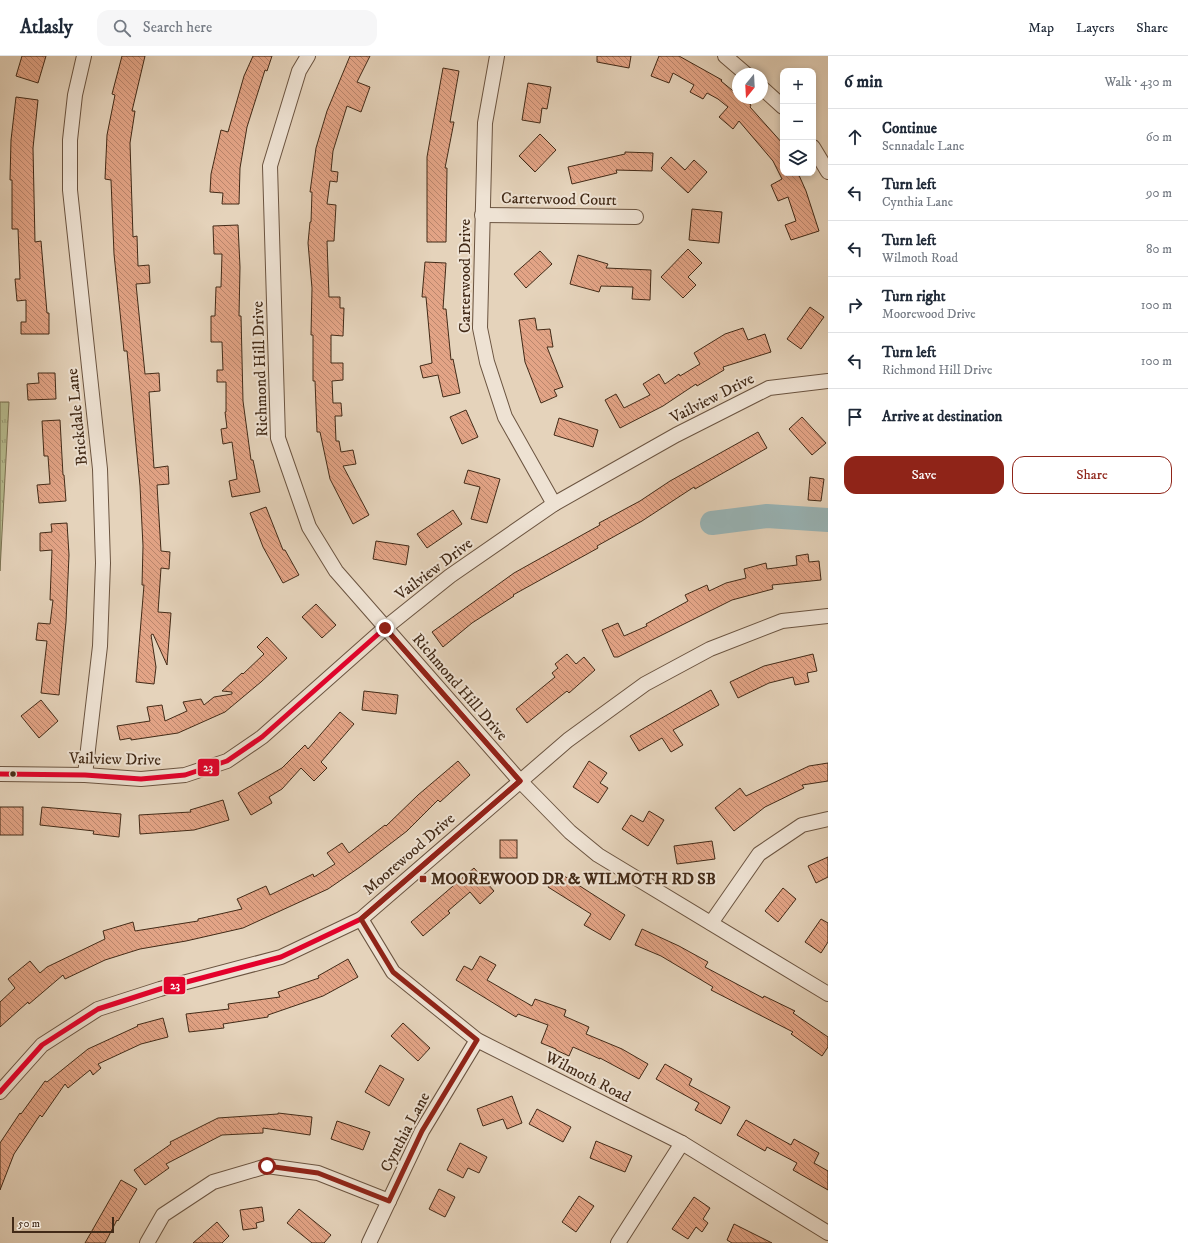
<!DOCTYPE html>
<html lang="en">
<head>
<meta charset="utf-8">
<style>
  body { margin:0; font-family:"IM FELL DW Pica",serif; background:#f6f6f7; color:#1f2937 }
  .controls { position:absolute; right:12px; top:12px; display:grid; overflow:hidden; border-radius:8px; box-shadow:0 2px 6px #0003 }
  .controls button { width:36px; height:36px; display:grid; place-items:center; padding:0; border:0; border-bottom:1px solid #e0e1e3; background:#fff; color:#1f2937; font:20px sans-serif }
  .compass { position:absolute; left:732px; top:12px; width:36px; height:36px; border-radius:50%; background:#fff; box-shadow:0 2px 6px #0003; rotate:198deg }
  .scale { position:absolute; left:12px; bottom:10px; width:102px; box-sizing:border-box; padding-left:4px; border:2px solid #422a17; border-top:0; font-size:11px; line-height:14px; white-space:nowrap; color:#422a17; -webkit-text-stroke:3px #eee2d3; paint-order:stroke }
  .stop { position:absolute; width:12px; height:12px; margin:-9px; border:3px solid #8f2418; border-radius:50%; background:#fff }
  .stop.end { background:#8f2418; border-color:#fff; box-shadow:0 1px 4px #0008 }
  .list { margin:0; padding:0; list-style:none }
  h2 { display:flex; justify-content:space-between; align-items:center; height:52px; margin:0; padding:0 16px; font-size:17px }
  h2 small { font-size:13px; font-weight:400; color:#747a83 }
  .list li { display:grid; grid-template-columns:26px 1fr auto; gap:12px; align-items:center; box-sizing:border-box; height:56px; padding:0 16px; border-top:1px solid #e0e1e3 }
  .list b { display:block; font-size:15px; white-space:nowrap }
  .list p { margin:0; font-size:13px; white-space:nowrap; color:#747a83 }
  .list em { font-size:13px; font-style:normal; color:#747a83 }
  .actions { display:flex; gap:8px; padding:12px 16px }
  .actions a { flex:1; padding:9px 0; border:1px solid #8f2418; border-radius:12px; text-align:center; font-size:14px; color:#8f2418 }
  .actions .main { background:#8f2418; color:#fff }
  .icon { flex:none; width:22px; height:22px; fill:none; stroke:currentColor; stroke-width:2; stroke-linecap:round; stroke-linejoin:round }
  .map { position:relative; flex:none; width:828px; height:1187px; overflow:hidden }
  header { display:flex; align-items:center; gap:24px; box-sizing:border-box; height:56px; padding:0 20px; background:#fff; border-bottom:1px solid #e0e1e3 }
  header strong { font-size:19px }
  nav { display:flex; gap:22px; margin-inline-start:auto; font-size:14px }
  .search { width:280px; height:36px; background:#f6f6f7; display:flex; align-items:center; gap:10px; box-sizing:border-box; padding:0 14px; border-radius:12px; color:#747a83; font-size:15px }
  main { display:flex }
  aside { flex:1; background:#fff }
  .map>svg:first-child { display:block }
  .park { fill:url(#park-tufts); stroke:#7c7252 }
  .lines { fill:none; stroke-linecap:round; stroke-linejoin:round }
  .river { stroke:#99b6b9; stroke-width:24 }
  .building { fill:url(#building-back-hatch); stroke:#422a17 }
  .minor-casing { stroke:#6b5440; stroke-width:16 }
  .minor { stroke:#eee2d3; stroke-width:14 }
  .bus-1-casing { stroke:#eee2d3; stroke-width:8 }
  .bus-1 { stroke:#e4002b; stroke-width:5 }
  .route { stroke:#8f2418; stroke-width:5 }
  .bus-dot { fill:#422a17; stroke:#eee2d3; stroke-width:1.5 }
  .poi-dot { fill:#8f2418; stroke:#eee2d3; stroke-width:1.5 }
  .labels { text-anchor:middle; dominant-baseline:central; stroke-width:4; stroke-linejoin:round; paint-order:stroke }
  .street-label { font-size:16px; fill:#422a17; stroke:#eee2d3 }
  .poi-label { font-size:16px; font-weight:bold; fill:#422a17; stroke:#eee2d3; text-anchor:start }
  .line-badge { stroke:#eee2d3; stroke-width:1.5 }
  .badge-label { font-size:11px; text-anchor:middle; font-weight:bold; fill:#fff }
</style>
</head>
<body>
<header>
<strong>Atlasly</strong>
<div class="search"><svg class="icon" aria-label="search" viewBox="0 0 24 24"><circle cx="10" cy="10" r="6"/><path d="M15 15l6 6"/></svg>Search here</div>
<nav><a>Map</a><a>Layers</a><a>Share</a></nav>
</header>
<main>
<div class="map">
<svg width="828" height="1187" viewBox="0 0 828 1187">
  <defs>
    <pattern id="park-tufts" width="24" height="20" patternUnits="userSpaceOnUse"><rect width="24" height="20" fill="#b7bb8e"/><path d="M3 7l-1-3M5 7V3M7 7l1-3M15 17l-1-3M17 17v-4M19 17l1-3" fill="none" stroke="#969873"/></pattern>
    <pattern id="building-back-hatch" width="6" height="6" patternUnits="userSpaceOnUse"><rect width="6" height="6" fill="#e3a486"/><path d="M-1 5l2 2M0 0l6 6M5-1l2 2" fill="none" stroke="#ba866d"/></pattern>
  </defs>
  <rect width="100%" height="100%" fill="#e5d3bb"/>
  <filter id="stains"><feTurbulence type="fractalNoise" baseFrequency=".005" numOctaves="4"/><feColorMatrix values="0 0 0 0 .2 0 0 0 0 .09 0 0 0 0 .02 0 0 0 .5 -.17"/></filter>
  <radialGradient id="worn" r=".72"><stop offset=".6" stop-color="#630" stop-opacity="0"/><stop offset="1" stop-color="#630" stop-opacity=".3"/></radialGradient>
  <!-- park -->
  <path class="park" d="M0,346h9l-9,169z"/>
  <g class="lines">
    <!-- river -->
    <path class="river" d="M712,467l55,-7 61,4"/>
  </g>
  <!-- building -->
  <g class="building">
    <path d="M22,0h24l-8,27 -22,-7z"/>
    <path d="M122,0h23l-13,55h3l-5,32 3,94 4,-1 1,30 11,-1 1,18 -14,1 9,90 14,-1 1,18 -11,1 5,76 14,-2 1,18 -12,1 4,66 9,1 -1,17 -8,-1 -3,44 13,1 -4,52 -14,-31 -2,1 5,32 -2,17 -18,-2 8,-97h-2l1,-39 -3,-60 -13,-135h-3l-10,-97 -3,-74 -6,-1 2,-44 8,-40 -3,-1z"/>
    <path d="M253,0h19l-5,15 -2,-1 -18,57 -7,41 -1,36h-17l1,-11 -13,-1 1,-18 10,-44 7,2 16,-56z"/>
    <path d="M350,0h20l-13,26 13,5 -9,25 -14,-6 -14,45 -2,20 7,1 -1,10 -7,-1 -3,23 9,1 -2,36h-7l2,56h11v11h4l-1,28 -12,-1v28h12v17l-11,1 1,22h8l1,13h-7l1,25h3l2,11 12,-2 3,14 -13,2 26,49 -16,9 -23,-45 -10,-47h-3l-2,-51h-2v-46h-2l1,-47 -4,-45 2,-21h1l1,-30h-2l6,-44 11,-37z"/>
    <path d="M597,0h34l-2,12 -32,-6z"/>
    <path d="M659,0h20l43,24 -1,1 17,14v3h4l9,7 -1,2 33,37v29h15l8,18 13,40 -28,9 -6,-15 11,-4 -8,-24 -10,4 -7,-16 11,-6 -9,-18 -34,-40 -6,8 -14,-12 9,-10 -10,-8 -11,-6 -4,6 -13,-7 4,-7 -21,-12 -4,10 -18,-7z"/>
    <path d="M443,12l16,3 -9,51h4l-9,46h2l-1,74h-19v-85z"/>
    <path d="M528,27l23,4 -4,22 -5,-1 -2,15 -18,-3z"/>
    <path d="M16,41l22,3 -5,48 2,94 6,-1 6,72h2v21h-28v-12h5v-22l-9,1 -2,-22h5l-2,-50h-6v-49h-2l1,-40z"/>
    <path d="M540,78l16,16 -21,22 -16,-16z"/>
    <path d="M625,96l28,1 -1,18 -36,-1 1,3 -45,11 -4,-17 57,-13z"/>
    <path d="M671,101l14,13 9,-10 13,12 -19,21 -27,-25z"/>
    <path d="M692,153l30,3 -3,31 -30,-3z"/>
    <path d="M238,169l2,42 -1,49h2l2,85 8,59h2l7,32 -28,5 -3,-16 8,-2 -5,-37 -9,2 -2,-15 6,-1 -2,-16h1v-30h-9v-12h6l-1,-28h-11v-26h4l1,-29h5l1,-33h-8l-1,-28z"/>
    <path d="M688,193l14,14 -14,14 8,8 -13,13 -22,-21z"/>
    <path d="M540,195l12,13 -26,24 -12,-14z"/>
    <path d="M578,199l30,9 -2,4 45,2 -1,30 -18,-1 1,-12 -32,-1 -2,6 -29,-8z"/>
    <path d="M425,206l21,1 -3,46h3l5,51 2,-1 7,34 -17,4 -5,-22 -15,3 -3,-12 12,-3 -6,-66h-4z"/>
    <path d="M810,251l14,10 -23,32 -14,-10z"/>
    <path d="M535,262l2,12 13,-1 3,18h-6l16,40 -9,3 3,6 -16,7 -16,-41 -6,-42z"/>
    <path d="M743,272l5,12 17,-6 6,18 -48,15 1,3 -27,16 -1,-2 -33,22 -43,22 -15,-28 11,-6 8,14 26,-13 -7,-11 16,-10 6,10 14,-10 1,2 20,-12 -6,-11 31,-19z"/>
    <path d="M38,317h17l1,26 -28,1 -1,-16 12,-1z"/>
    <path d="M466,354l12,27 -16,7 -12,-27z"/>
    <path d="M802,361l24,26 -14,12 -23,-26z"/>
    <path d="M559,362l39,12 -5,17 -39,-12z"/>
    <path d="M60,364l3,55h1l2,26 -27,2 -2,-18 13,-1 -2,-28h-4l-2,-35z"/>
    <path d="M758,376l9,16 -72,41 -1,-2 -52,34 -45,25 1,2 -85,47 1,1 -42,27 -29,24 -11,-15 82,-59 86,-48 -1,-2 41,-22 30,-20z"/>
    <path d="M468,414l32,9 -13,44 -16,-4 9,-32 -16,-4z"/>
    <path d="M810,421l14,2 -3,22 -13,-1z"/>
    <path d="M266,451l17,43h2l14,25 -16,8 -20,-36 -13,-34z"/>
    <path d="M453,454l9,14 -35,24 -10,-14z"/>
    <path d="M67,467l2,32 -3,67 -7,73 -18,-2 6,-52 -11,-1 2,-17 12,1 3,-24h-3l2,-50 -12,1v-18l12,-1 -1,-8z"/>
    <path d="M376,485l33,5 -3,19 -33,-6z"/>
    <path d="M808,498l1,8 10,-1 2,19 -49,5 1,4 -41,11 -114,57h-4l-12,-27 16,-7 6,13 23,-10 -1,-2 42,-23 -3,-6 22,-10 2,6 17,-8 20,-5 -2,-9 22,-6 1,6 30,-4 -1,-9z"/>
    <path d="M316,548l20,21 -14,13 -20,-21z"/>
    <path d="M267,581l20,21 -26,24 -36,30 -47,21 -47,7v-2l-11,2 -3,-14 33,-5 -3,-14 15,-2 3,16 22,-10 -4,-9 18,-3 3,6 10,-8 18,-3v-2l-10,-1 20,-18 1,1 21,-20 -7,-7z"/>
    <path d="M567,598l9,10 8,-7 11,13 -26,23 -2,-2 -40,32 -11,-14 39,-32 -3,-4 6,-5 -3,-4z"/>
    <path d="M813,598l4,17 -10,2 2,9 -14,3 -2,-8 -24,6 -31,15 -8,-16 34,-16z"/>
    <path d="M711,634l8,15 -46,25 10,15 -12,7 -9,-14 -23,13 -9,-15z"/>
    <path d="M364,635l34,4 -2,19 -34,-4z"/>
    <path d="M41,644l17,21 -19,17 -18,-22z"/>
    <path d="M340,656l14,12 -33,38 6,6 -13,13 -13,-13 -19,21 -13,8 3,6 -21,12 -13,-22 44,-25 23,-23 3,4z"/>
    <path d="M458,705l12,14 -30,27 -2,-2 -31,31 -47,36 -32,22 -85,39 -57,13 -46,8 -35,11 -40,19 -2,-4 -34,29 -1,-2 -28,25v-25l15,-14 -7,-9 22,-18 10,12 7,-6 58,-28 -2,-8 30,-9 2,9 63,-10v-2l44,-10 -5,-10 29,-13 4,9 43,-21 1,3 21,-13 -8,-11 15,-10 7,10 36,-28 1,1 32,-31z"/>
    <path d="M589,705l18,12 -7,10 8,5 -10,15 -25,-16z"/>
    <path d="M828,707v18l-26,4 2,3 -39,19 -31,24 -19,-23 25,-20 6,8 63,-30z"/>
    <path d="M223,744l6,20 -35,10 -54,4 -1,-19 52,-3 -1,-2z"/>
    <rect x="0" y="751" width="23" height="28"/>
    <path d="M42,751l79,7 -2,23 -26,-3 1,-3 -54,-6z"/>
    <path d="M649,755l15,9 -16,26 -26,-17 9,-14 12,7z"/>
    <rect x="500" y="784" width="17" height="18"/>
    <path d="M712,785l3,18 -38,5 -3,-18z"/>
    <path d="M828,801v20l-12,6 -8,-17z"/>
    <path d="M474,812l20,23 -14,13 -10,-12 -22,19 2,2 -27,23 -12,-14z"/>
    <path d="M558,816l67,43 -15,25 -26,-15 7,-11 -43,-27z"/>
    <path d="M783,832l13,11 -18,23 -13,-11z"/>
    <path d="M821,863l7,4v19l-7,11 -16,-11z"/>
    <path d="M642,873l37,17 29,16 -3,5 58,31 1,-2 31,15 -2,2 35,24v10l-6,9 -31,-22 2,-2 -82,-42 2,-3 -52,-31 -26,-11z"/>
    <path d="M480,900l16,9 -9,15 45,26 3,-7 31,11 -2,6 25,11 -3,7 36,15 26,15 -9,15 -39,-21v1l-27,-12 -4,9 -13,-6v-1l-15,-6 7,-18 -30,-11 -2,3 -60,-37 8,-14 8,4z"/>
    <path d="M348,903l10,18 -35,19 -55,19v2l-45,7 1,4 -35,4 -3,-18 43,-5 -1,-5 52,-7 -2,-5 41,-14 -1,-2z"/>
    <path d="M163,962l5,19 -27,7 -43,20 3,4 -8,7 -3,-5 -22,18 -3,-4 -23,33 -2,-2 -26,39 -14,36v-47l20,-30 1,1 24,-33 2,1 41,-33 50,-23 -1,-1z"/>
    <path d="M403,967l27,25 -12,13 -27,-25z"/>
    <path d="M665,1008l27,15 -3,6 41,22 -9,17 -26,-14 4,-7 -43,-24z"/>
    <path d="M380,1009l24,14 -15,27 -24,-14z"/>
    <path d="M512,1040l10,27 -15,6 -4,-10 -20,7 -6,-17z"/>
    <path d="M537,1053l34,18 -8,15 -34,-18z"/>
    <path d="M278,1057l34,4 -2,18 -47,-7v5l-41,2 -56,29 3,4 -24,17 -11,-15 37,-26 -1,-2 48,-24 60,-4z"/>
    <path d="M746,1064l45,25 3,-6 25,14 -5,10 14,8v19l-35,-20 4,-7 -30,-16 -2,4 -28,-16z"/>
    <path d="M337,1065l33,11 -7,18 -32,-11z"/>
    <path d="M596,1085l36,15 -7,16 -35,-14z"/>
    <path d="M460,1087l27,14 -8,16 -11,-5 -5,10 -16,-8z"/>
    <path d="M121,1124l16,9 -19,32 -1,-1 -12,23h-20z"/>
    <path d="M439,1133l16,8 -10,20 -16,-8z"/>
    <path d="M579,1140l15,10 -18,26 -14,-10z"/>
    <path d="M694,1141l16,11 -7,11 5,4 -6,9 -6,-5 -8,12 -16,-10z"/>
    <path d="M262,1151l2,14 -8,2 1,5 -14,2 -3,-20z"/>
    <path d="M299,1153l32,26 -7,8h-12l-25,-20z"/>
    <path d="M217,1166l12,14 -7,7h-29z"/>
    <path d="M734,1168l38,19h-40l-5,-3z"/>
  </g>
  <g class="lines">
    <!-- minor casing -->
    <g class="minor-casing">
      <g id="minor">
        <path d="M84,0l-9,39 -5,45v50l30,279 3,94 -3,83 -15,129"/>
        <path d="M308,0l-9,15 -29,95 8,272 31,89 27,44 184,210 50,51 28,23 230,139"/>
        <path d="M497,0l-12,67 -5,205 7,34 18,55 49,87"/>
        <path d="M725,0l21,18"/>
        <path d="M762,32l21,19"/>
        <path d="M813,91l15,25"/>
        <path d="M482,159l154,2"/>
        <path d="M0,718l85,1 56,4 44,-4 42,-14 35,-24 123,-109 65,-52 104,-72 122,-69 93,-47 59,-7"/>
        <path d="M361,863l32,53 84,68 205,103 146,90"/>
        <path d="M711,867l48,-69 43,-29 26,-6"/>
        <path d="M0,1036l42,-47 56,-36 62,-20 121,-32 80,-38 207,-179 77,-56 65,-35 72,-28 46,-5"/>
        <path d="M147,1187l16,-28 50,-33 54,-16 51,7 71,28"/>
        <path d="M369,1187l53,-112 55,-91"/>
        <path d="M618,1187l64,-100"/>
      </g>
    </g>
    <!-- minor -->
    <use href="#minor" class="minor"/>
    <!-- bus-1 casing -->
    <g class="bus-1-casing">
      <path id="bus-1" d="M0,718l85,1 56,4 44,-4 42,-14 35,-24 123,-109 135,153 -159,138 -80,38 -121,32 -62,20 -56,36 -42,47"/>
    </g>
    <!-- bus-1 -->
    <use href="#bus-1" class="bus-1"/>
  </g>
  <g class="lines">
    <!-- route -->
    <path class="route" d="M267,1110l51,7 71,28 33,-70 55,-91 -84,-68 -32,-53 159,-138 -135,-153"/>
  </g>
  <!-- markers -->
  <circle class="bus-dot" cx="13" cy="718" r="3.5"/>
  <rect class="poi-dot" x="419" y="819" width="8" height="8" rx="2"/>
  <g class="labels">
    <!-- street labels -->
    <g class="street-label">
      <text transform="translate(559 143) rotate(1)">Carterwood Court</text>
      <text transform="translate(465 220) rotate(-90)">Carterwood Drive</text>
      <text transform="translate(260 313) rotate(-92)">Richmond Hill Drive</text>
      <text transform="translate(712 342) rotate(-27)">Vailview Drive</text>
      <text transform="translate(77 361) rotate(-96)">Brickdale Lane</text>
      <text transform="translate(434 513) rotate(-37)">Vailview Drive</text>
      <text transform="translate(460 631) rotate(49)">Richmond Hill Drive</text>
      <text transform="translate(115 703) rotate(1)">Vailview Drive</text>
      <text transform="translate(409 798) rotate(-41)">Moorewood Drive</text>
      <text transform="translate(588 1021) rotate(27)">Wilmoth Road</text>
      <text transform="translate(405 1076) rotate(-62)">Cynthia Lane</text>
    </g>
    <!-- poi labels -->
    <g class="poi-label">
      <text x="431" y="823">MOOREWOOD DR &amp; WILMOTH RD SB</text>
    </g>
  </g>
  <g class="line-badge">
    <rect x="197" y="702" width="23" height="19" rx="4" fill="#e4002b"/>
    <rect x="163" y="920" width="23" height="19" rx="4" fill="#e4002b"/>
  </g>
  <g class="badge-label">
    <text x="208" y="715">23</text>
    <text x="175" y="933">23</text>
  </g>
  <rect width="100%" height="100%" filter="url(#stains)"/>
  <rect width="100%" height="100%" fill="url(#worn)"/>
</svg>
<div class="controls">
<button>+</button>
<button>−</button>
<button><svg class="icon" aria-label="layers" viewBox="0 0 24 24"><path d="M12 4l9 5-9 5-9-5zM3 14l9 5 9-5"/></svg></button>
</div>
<svg class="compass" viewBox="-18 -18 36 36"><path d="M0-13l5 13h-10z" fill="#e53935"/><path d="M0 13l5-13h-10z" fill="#747a83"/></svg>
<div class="scale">50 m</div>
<div class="stop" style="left:267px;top:1110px"></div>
<div class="stop end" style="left:385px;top:572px"></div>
</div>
<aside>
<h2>6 min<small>Walk · 430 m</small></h2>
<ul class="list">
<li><svg class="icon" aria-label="ahead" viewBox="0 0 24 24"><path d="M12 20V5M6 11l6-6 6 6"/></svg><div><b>Continue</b><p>Sennadale Lane</p></div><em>60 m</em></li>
<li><svg class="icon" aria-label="left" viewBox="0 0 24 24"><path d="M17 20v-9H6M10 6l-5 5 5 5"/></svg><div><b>Turn left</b><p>Cynthia Lane</p></div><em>90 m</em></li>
<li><svg class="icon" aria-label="left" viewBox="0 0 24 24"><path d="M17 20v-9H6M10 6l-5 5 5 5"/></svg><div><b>Turn left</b><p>Wilmoth Road</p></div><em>80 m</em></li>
<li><svg class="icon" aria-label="right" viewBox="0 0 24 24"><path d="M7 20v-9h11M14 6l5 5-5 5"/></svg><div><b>Turn right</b><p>Moorewood Drive</p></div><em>100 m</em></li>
<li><svg class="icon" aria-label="left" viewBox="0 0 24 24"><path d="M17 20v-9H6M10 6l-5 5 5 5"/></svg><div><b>Turn left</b><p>Richmond Hill Drive</p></div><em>100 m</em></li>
<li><svg class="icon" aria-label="arrive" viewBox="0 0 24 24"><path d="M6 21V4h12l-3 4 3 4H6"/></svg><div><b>Arrive at destination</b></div></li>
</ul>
<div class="actions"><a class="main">Save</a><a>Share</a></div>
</aside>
</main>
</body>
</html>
